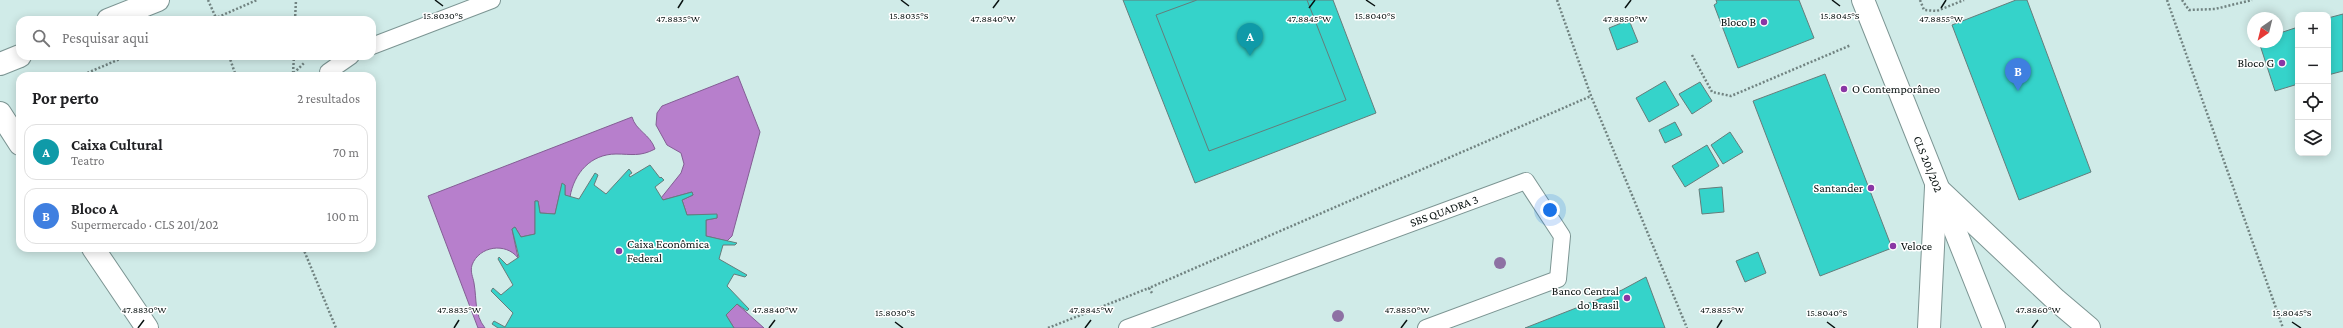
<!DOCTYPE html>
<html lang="pt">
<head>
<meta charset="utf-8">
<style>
  body { margin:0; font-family:"Crimson Pro",serif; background:#f2f2f2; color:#202124 }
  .controls { position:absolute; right:12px; top:12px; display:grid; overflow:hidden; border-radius:8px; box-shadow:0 2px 10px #0003 }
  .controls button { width:36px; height:36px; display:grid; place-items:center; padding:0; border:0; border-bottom:1px solid #e0e0e0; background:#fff; color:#202124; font:20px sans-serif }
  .compass { position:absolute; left:2247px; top:12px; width:36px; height:36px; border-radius:50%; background:#fff; box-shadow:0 2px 10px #0003; rotate:215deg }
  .you { position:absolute; left:1550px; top:210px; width:14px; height:14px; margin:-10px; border:3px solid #fff; border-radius:50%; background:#1a73e8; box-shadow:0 0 0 6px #1a73e833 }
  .badge { display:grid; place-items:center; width:26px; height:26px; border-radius:50%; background:#8a37a5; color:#fff; font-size:13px; font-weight:700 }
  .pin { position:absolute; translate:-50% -33px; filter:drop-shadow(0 1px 2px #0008) }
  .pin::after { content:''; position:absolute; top:21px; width:14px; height:12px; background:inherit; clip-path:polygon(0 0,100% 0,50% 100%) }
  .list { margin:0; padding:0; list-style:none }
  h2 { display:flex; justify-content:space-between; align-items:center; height:52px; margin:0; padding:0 16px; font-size:17px }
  h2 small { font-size:13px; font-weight:400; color:#757577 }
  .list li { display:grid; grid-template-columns:26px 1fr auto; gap:12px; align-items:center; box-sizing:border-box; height:56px; margin:0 8px 8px; padding:0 8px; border:1px solid #e0e0e0; border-radius:12px }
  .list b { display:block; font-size:15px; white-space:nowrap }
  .list p { margin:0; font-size:13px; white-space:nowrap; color:#757577 }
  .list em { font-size:13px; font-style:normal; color:#757577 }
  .icon { flex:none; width:22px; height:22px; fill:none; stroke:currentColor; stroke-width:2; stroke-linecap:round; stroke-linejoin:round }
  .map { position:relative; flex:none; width:2343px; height:328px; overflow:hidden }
  .search { position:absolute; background:#fff; box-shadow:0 2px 10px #0003; left:16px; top:16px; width:360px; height:44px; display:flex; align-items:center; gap:10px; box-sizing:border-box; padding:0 14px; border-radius:12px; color:#757577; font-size:15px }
  .panel { position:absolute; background:#fff; box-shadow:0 2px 10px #0003; left:16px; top:72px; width:360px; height:180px; border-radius:12px }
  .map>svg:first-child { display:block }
  .water { fill:#b77fcc; stroke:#835e94 }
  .building { fill:#35d3ca; stroke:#657d7b }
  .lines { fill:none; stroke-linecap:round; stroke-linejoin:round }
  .lane-casing { stroke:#7c9593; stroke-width:18 }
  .secondary-casing { stroke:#7c9593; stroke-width:24 }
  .primary-casing { stroke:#7c9593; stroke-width:24 }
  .path { stroke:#718381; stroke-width:2.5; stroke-dasharray:2 2; stroke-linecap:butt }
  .lane { stroke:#fff; stroke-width:16 }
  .secondary { stroke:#fff; stroke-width:22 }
  .primary { stroke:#fff; stroke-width:22 }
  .tree { fill:#8e71a4 }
  .ticks { fill:none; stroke:#091211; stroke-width:1.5 }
  .poi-dot { fill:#8a37a5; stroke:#fff; stroke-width:1.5 }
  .labels { text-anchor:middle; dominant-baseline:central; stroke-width:3; stroke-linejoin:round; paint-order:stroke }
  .poi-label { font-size:12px; fill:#091211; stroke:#fff; text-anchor:end }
  .street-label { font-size:12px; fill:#091211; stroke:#fff }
  .ticks-label { font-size:10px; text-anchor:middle; fill:#091211; stroke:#fff; stroke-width:3; stroke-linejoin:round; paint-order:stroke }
</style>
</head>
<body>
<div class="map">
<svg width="2343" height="328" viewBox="0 0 2343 328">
  <rect width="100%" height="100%" fill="#d0ebe8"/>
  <!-- water -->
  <g class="water">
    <path d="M738,76l22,56 -28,104 -5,5 -21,-5v-16l11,-2v-3h-30l-5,-15 11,-5 -1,-3 -29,8 -2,-2 20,-25 3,-9 -3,-11 -14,-8 -11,-20 1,-12 5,-7z"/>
    <path d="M632,117c4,14 18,17 23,32 -15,8 -24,5 -39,5 -25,0 -42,19 -46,43l-5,-2v-10l-3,-1 -7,30 -15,-1 -2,-12h-3v33l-14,3 -6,-10 -3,2 6,29c-12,-16 -39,-12 -46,7 -2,7 1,12 2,18 3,17 0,31 11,45h-7l-50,-132z"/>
    <path d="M737,304l27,24h-30l-8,-13z"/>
  </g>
  <!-- building -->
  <g class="building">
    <path d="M1123,0h210l43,113 -181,70z"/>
    <path d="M1197,0h110l39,100 -137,51 -53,-136z"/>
    <path d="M1716,0h83l15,38 -76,30 -24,-63 3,-2z"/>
    <path d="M2016,0h11l64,172 -72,28 -67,-175z"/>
    <path d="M2343,14v57l-15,4v-57z"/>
    <path d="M1629,20l9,22 -21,8 -8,-22z"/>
    <path d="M2298,27v57l-23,7 -16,-49h18v-8z"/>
    <path d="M1825,74l67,174 -72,28 -67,-175z"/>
    <path d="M1665,81l14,24 -30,17 -13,-24z"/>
    <path d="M1700,82l12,19 -20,13 -13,-20z"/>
    <path d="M1675,122l7,13 -17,8 -6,-13z"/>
    <path d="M1730,132l13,20 -20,12 -12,-19z"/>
    <path d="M1707,145l12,21 -34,21 -13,-21z"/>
    <path d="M650,165l10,13 1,-1 3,3 -9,7 8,13 29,-8 1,3 -11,5 5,15 30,-1v4l-11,2v16l31,7 -2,2h-12l-4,14 28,16 -2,2 -11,-3 -7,12 22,23 -2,2 -10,-7 -11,11 8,13h-236l-6,-4 2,-3 11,6 8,-14 -22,-22 2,-3 8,7 12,-10 -15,-26 1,-2 8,8 12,-8 -7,-28 3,-2 6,10 14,-3v-33h3l2,12 15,1 7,-31 3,2v10l14,4 16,-26 3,2 -4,10 12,9 23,-25 3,4 -3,2 1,2z"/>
    <path d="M1722,187l2,25 -22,2 -3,-25z"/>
    <path d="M1758,252l8,21 -21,9 -9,-21z"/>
    <path d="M1646,277l19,51h-140l97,-38z"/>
  </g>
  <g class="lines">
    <!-- lane casing -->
    <g class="lane-casing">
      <g id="lane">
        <path d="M372,46l120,-46"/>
        <path d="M328,72l23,-16"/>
        <path d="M1127,328l399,-147 36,55 -4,43 -132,49"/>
      </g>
    </g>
    <!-- secondary casing -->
    <g class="secondary-casing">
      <g id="secondary">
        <path d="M1863,0l131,328"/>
        <path d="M108,20l50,-20"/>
        <path d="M0,64l20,-8"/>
        <path d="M0,113l20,31"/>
        <path d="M93,248l54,80"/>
      </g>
    </g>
    <!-- primary casing -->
    <g class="primary-casing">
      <g id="primary">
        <path d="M1936,187l120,113 33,28"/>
        <path d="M1929,328l7,-141"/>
      </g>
    </g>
    <!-- path -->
    <g class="path">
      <path d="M208,0l8,18 -5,2"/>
      <path d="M1557,0l34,96 96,232"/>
      <path d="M1920,0l4,10 13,1 27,-11"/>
      <path d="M2167,0l116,328"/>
      <path d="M2182,0l7,10 26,-1 37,-9"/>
      <path d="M216,20v-2l41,-18"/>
      <path d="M295,20l1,-20"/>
      <path d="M1692,55l20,37 19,4 120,-51"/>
      <path d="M229,56l7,20"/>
      <path d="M293,73l1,-17"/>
      <path d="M80,76l47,-20"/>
      <path d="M291,76l14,-14"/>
      <path d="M303,248l33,80"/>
      <path d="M1152,293l-3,-5 442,-192"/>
      <path d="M1048,328l101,-40"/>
    </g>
    <!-- lane -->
    <use href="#lane" class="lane"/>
    <!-- secondary -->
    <use href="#secondary" class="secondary"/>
    <!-- primary -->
    <use href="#primary" class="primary"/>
  </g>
  <!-- trees -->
  <g class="tree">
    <circle cx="1500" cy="263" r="6"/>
    <circle cx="1338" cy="316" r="6"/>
  </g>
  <!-- ticks -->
  <path class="ticks" d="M435,0l8,6M901,0l8,6M1366,0l9,6M1832,0l8,6M678,8l5,-8M993,8l6,-8M1309,8l6,-8M1625,8l6,-8M1941,8l5,-8M895,322l8,6M1827,322l8,6M2292,322l9,6M138,328l6,-8M454,328l5,-8M769,328l6,-8M1085,328l6,-8M1401,328l6,-8M1717,328l5,-8M2032,328l6,-8"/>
  <!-- markers -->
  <g class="poi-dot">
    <circle cx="1764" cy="22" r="4"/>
    <circle cx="2282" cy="63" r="4"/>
    <circle cx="1844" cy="89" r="4"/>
    <circle cx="1871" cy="188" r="4"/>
    <circle cx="1893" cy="246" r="4"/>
    <circle cx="619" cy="251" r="4"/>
    <circle cx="1627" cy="298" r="4"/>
  </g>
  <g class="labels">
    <!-- poi labels -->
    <g class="poi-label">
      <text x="1756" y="22">Bloco B</text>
      <text x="2274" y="63">Bloco G</text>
      <text x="1852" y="89" text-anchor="start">O Contemporâneo</text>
      <text x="1863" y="188">Santander</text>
      <text x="627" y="244" text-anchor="start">Caixa Econômica<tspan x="627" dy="14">Federal</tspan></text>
      <text x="1901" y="246" text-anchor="start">Veloce</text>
      <text x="1619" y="291">Banco Central<tspan x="1619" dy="14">do Brasil</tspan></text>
    </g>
    <!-- street labels -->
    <g class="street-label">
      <text transform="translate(1928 164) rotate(68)">CLS 201/202</text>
      <text transform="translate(1444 211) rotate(-20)">SBS QUADRA 3</text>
    </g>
  </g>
  <g class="ticks-label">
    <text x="1375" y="19">15.8040°S</text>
    <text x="1840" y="19">15.8045°S</text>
    <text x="443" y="19">15.8030°S</text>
    <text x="909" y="19">15.8035°S</text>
    <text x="678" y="22">47.8835°W</text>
    <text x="993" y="22">47.8840°W</text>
    <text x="1625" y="22">47.8850°W</text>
    <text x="1941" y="22">47.8855°W</text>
    <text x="1309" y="22">47.8845°W</text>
    <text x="144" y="313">47.8830°W</text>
    <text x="459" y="313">47.8835°W</text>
    <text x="775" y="313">47.8840°W</text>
    <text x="1091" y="313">47.8845°W</text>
    <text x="1407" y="313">47.8850°W</text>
    <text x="1722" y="313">47.8855°W</text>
    <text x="2038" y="313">47.8860°W</text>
    <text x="895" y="316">15.8030°S</text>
    <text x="1827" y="316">15.8040°S</text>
    <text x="2292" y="316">15.8045°S</text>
  </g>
</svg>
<div class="controls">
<button>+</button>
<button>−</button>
<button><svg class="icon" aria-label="locate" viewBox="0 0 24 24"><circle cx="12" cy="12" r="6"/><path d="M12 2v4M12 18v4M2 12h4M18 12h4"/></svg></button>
<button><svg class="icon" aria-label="layers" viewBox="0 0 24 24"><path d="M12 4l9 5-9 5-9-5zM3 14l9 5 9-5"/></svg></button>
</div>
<svg class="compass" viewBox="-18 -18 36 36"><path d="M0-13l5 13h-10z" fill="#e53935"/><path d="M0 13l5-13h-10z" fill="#757577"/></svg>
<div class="you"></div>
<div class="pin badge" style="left:1250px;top:56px;background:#0f9aa8">A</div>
<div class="pin badge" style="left:2018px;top:91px;background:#3f7fe0">B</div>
<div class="search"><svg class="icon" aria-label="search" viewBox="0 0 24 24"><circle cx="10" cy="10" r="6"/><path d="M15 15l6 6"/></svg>Pesquisar aqui</div>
<section class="panel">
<h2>Por perto<small>2 resultados</small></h2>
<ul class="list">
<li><span class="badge" style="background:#0f9aa8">A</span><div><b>Caixa Cultural</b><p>Teatro</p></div><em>70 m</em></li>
<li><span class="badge" style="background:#3f7fe0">B</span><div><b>Bloco A</b><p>Supermercado · CLS 201/202</p></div><em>100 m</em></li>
</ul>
</section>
</div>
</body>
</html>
